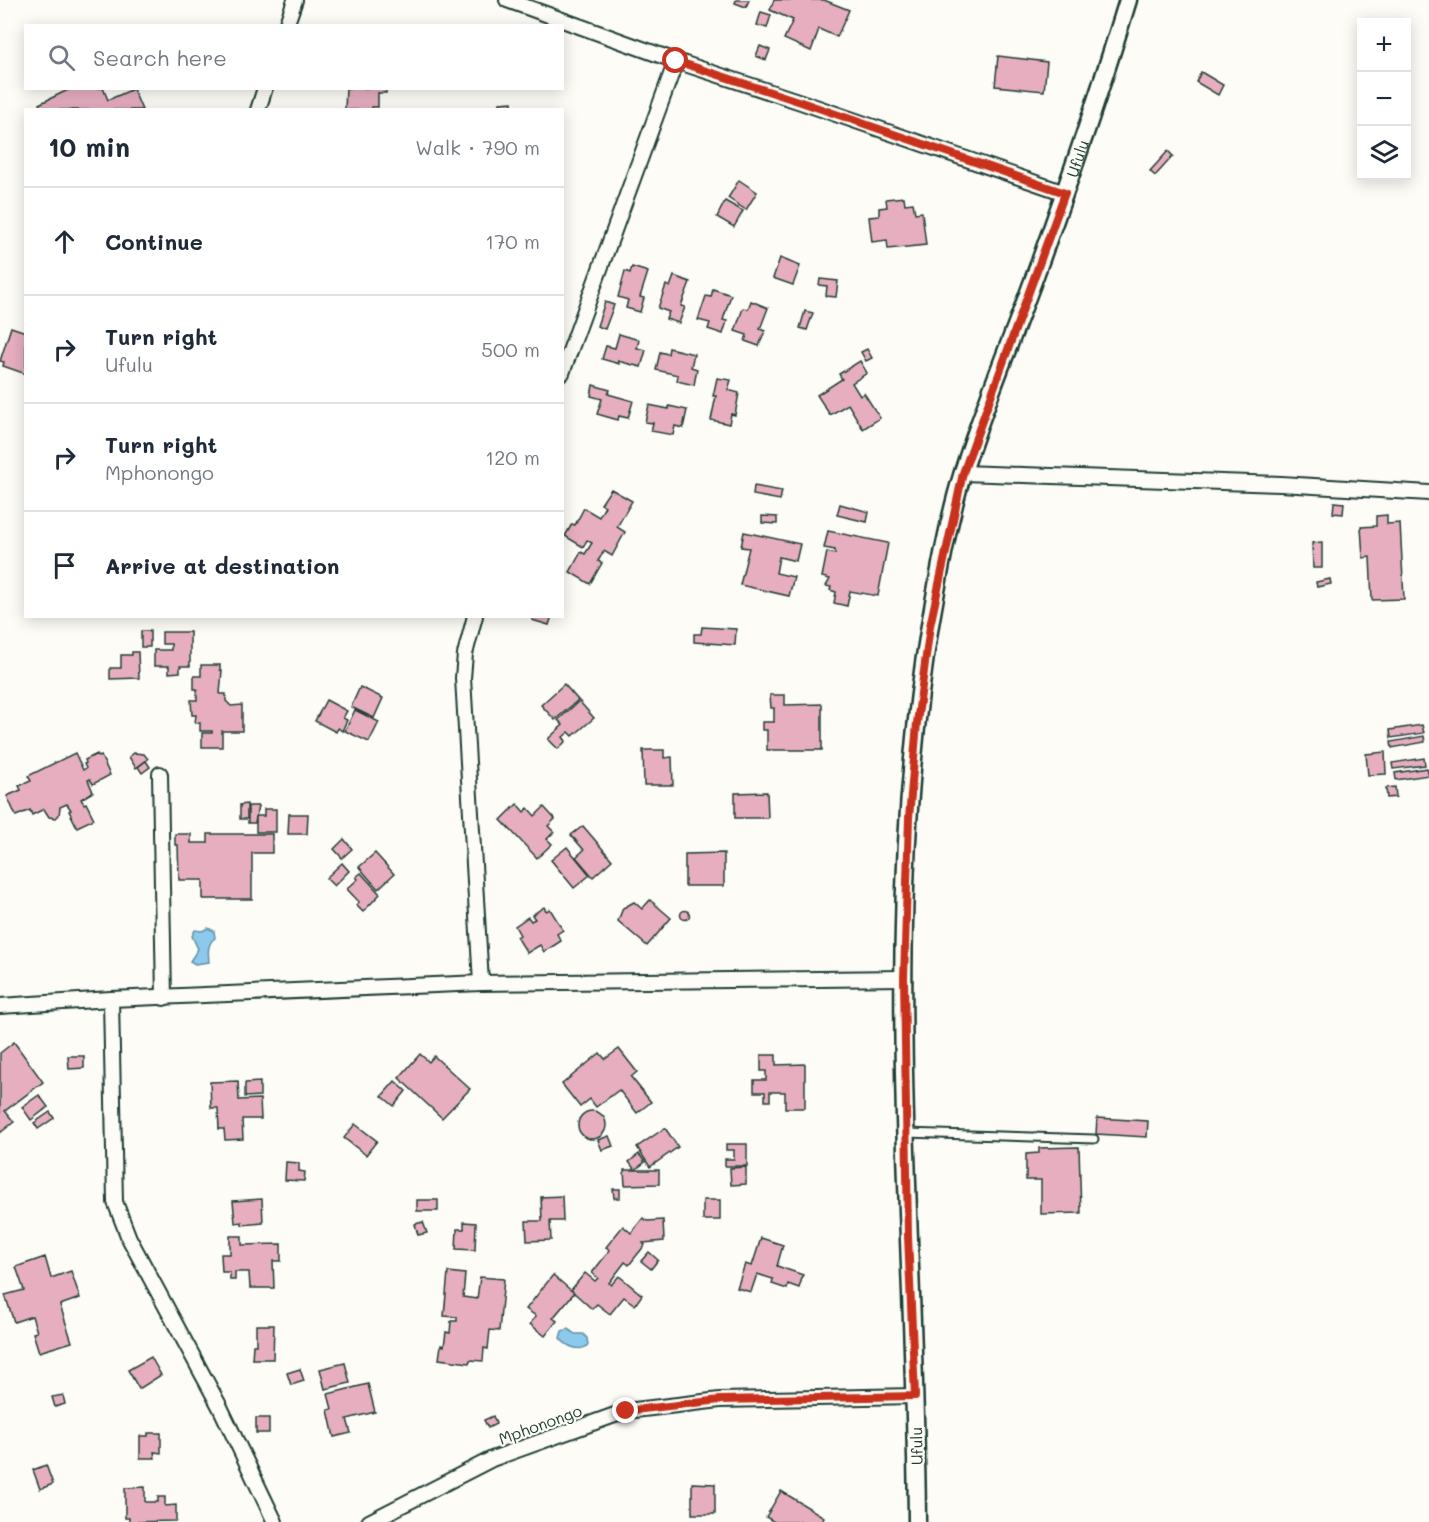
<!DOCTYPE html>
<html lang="en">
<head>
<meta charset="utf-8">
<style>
  body { margin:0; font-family:Mali,sans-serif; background:#f6f6f7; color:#1f2937 }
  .controls { position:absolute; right:18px; top:18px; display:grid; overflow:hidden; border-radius:0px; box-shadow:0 3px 15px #0003 }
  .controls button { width:54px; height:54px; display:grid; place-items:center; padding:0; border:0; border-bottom:2px solid #e0e1e3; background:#fff; color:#1f2937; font:30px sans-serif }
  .stop { position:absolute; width:18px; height:18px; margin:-14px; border:4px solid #c8321e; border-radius:50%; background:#fff }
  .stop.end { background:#c8321e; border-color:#fff; box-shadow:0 2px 6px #0008 }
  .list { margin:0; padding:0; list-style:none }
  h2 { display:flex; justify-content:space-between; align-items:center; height:78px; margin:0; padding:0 24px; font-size:26px }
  h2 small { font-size:20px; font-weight:400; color:#747a83 }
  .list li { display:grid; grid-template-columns:39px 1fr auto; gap:18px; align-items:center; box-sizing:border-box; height:108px; padding:0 24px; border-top:2px solid #e0e1e3 }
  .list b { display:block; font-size:22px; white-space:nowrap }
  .list p { margin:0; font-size:20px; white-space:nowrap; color:#747a83 }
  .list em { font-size:20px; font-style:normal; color:#747a83 }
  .icon { flex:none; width:33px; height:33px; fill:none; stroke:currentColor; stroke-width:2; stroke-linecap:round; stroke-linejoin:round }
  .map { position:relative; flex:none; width:1429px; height:1522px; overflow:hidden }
  .search { position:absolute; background:#fff; box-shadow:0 3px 15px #0003; left:24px; top:24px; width:540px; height:66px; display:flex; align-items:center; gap:15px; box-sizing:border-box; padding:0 21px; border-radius:0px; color:#747a83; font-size:22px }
  .panel { position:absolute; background:#fff; box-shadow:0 3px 15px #0003; left:24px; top:108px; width:540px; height:510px; border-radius:0px }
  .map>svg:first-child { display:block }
  .water { fill:#8cc9ed; stroke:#6091a3; stroke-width:1.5 }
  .building { fill:#e7aec0; stroke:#1f3d34; stroke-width:1.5 }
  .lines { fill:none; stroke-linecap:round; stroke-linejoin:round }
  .service-casing { stroke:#1f3d34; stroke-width:11 }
  .minor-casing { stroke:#1f3d34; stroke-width:18 }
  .tertiary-casing { stroke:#1f3d34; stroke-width:21 }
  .service { stroke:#fdfcf7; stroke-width:7 }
  .minor { stroke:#fdfcf7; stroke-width:14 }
  .tertiary { stroke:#fdfcf7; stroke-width:16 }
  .route { stroke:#c8321e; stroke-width:8 }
  .labels { text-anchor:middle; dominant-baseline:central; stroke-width:4.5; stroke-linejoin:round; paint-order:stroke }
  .street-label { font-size:16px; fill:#1f3d34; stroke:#fdfcf7 }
</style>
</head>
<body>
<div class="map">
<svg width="1429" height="1522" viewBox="0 0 1429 1522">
  <rect width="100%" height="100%" fill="#fdfcf7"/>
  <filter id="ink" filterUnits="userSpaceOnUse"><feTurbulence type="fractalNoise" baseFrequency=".0167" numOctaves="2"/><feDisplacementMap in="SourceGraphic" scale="12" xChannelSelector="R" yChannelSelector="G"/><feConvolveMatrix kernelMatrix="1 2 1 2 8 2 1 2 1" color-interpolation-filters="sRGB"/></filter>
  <g filter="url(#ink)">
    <!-- water -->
    <g class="water">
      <path d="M208,928l6,3 1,7c-8,6 -7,14 -6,24l-14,2 -5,-3 8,-12 -6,-13 3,-6 7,1z"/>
      <path d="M568,1329l7,5h8l4,4 1,7c-8,8 -22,1 -28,-7l2,-7z"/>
    </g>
    <!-- building -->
    <g class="building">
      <path d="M736,0h13l-3,7 -11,-4z"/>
      <path d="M774,0h50l25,10 -12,27 -18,-8 -8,22 -27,-12 9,-19 -23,-10z"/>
      <path d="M761,12l10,3 -4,13 -10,-3z"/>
      <path d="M760,46l10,4 -4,10 -10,-4z"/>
      <path d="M998,56l49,6 -3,29 -49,-5z"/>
      <path d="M1201,72l22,13 -5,10 -22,-13z"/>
      <path d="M72,88h31l5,12 25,-11 9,21h-101l-2,-6z"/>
      <path d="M346,88h40v5h-8v14h-6v3h-27z"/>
      <path d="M512,102v8h-12v-7z"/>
      <path d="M1168,151l5,5 -18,20 -5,-5z"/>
      <path d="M739,180l18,12 -11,18 -18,-12z"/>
      <path d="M904,197l1,7 8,-1 2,10 7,-1 4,33 -38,4 -1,-9 -15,2 -3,-25 10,-1v-8l8,-1 -1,-8z"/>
      <path d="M725,201l18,10 -9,16 -17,-10z"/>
      <path d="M780,258l20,8 -7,19 -20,-7z"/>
      <path d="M632,267l16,5 -8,25 4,1 -4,14 -14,-4 2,-8 -10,-3 7,-26 5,2z"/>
      <path d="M674,276l16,6 -9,24 4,1 -6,16 -13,-4 3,-7 -11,-4 8,-23 4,2z"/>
      <path d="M820,279l18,2 -2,16 -10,-1 1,-10 -8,-1z"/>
      <path d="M713,289l18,6 -8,25 4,1 -4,13 -15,-5 2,-6 -12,-3 8,-24 5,1z"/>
      <path d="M751,301l17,7 -8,21 5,2 -6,15 -14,-5 2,-6 -12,-4 8,-23 5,1z"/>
      <path d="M605,302l9,3 -9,24 -8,-3z"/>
      <path d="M805,311l8,2 -6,17 -7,-2z"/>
      <path d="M11,327l15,5v42l-23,-8 1,-4 -4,-1z"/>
      <path d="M619,334l20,6 -2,8 9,2 -5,17 -23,-6 1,3 -17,-5 4,-13 9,2z"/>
      <path d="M669,348l25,6 -3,13 6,2 -3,16 -17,-4 1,-6 -22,-5 4,-18 8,2z"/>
      <path d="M867,349l5,9 -6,3 -5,-9z"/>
      <path d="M860,361l7,12 -15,10 8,13 4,-3 16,25 -17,11 -15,-25 -18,11 -13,-20 25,-16 -3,-5z"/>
      <path d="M717,378l14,2 -3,10 11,3 -4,22 -4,-1 -2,10 -18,-4 5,-24h-3z"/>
      <path d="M593,385l17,5 -2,4 25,7 -5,17 -9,-2 -1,4 -21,-6 5,-15 -11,-3z"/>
      <path d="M649,405l20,4v-3l18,4 -4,18 -8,-2 -2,9 -22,-4 2,-8 -8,-1z"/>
      <path d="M754,486l28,5 -2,9 -27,-5z"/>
      <path d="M611,489l21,12 -15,26 8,5 -13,24 -8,-5 -6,10 4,2 -12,21 -20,-12 11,-20 4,2 7,-11 -5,-3 -4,7 -18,-11 7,-12 3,1 9,-17 15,9 6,-11 -4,-2z"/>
      <path d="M1334,502l10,1 -1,11 -10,-1z"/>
      <path d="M840,504l29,8 -2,10 -30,-7z"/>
      <path d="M1387,515v9l13,-1 4,76 -32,1 -2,-43 -7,1 -2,-31 15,-1v-10z"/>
      <path d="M762,516l15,1v7l-15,-1z"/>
      <path d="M828,531l60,12 -10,53 -28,-5 -3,15 -13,-3 2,-11 -6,-2 1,-3 -5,-1 4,-7 -8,-2 5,-25 8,2v-4l-11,-2z"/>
      <path d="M744,532l56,12 -4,17 -17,-4 -3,16 18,4 -5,19 -49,-11 9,-37 -8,-1z"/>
      <path d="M1322,542v26h-9l-1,-25z"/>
      <path d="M1330,579l1,5 -14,3 -1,-5z"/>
      <path d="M534,616h18l-3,9 -17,-5z"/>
      <path d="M702,627l34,2 -1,16 -41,-3v-8h7z"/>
      <rect x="141" y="631" width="9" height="16"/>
      <path d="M162,632h28v34h-10v6l-11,1v-7h-15v-16h17v-6h-9z"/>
      <path d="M132,652h6l1,26 -29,1v-11h11v-13h11z"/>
      <path d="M201,665h19v5h2l-2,24h6v7l5,5 11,-1v26h-20v16h-20v-14h10v-2h-12v-8h-5l1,-8h-4l-1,-15h6v-11h-3v-13h7z"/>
      <path d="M564,684l14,16 -23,20 -14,-15z"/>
      <path d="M360,687l23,11 -9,20 -23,-11z"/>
      <path d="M770,695h15v10l37,-1v46h-55v-20h-5v-8h12v-14h-3z"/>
      <path d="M326,700l21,11 -4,7 4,2 -5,11 -4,-3 -2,4 -21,-11z"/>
      <path d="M579,701l15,17 -21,18 -4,-4 -6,5 3,4 -8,8 -10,-10 15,-14 -5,-5z"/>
      <path d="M355,710l24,12 -10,20 -24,-11z"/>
      <path d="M1422,725l2,8 -33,5 -1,-8z"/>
      <path d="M1424,736l1,6 -33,6 -1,-6z"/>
      <path d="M643,750h21v8l8,-1 1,28h-29z"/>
      <path d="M1385,752l1,22 -18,1 -2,-21z"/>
      <path d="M75,753l8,17 3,-2 -2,-4 2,-1 -1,-3 12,-6 1,3 3,-1 9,19 -17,9 -3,-5 -2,1 5,12 -12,7 3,5 2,-1 8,16 -17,8 -8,-16 2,-1 -4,-6 -7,3 -1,8 -3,3 -7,-1 -5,-8 -12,6 -2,-5 -14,6 -9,-20 14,-6 -2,-4 12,-5 -3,-5z"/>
      <path d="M134,753l10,1 4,5 -12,9 -7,-11z"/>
      <path d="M1424,758l1,7 -32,4 -1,-6z"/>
      <path d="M146,761l4,6 -8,6 -4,-6z"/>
      <path d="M1427,768l2,7 -33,5 -1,-7z"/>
      <path d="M1395,787l1,10 -9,1 -1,-10z"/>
      <path d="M767,792l1,26h-33v-25z"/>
      <path d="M247,804v15h-7v-14z"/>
      <path d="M517,804l7,8 4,-4 7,8 9,-9 11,12 -7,7 6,6 -7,7 5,5 -15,14 -36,-38z"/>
      <path d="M248,806h10l-3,17h-7z"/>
      <path d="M264,809h12v23h-20v-16h8z"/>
      <path d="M289,814h19l-1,20h-19z"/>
      <path d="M583,826l29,34 -19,17 -17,-20 8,-7 -13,-15z"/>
      <path d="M175,834h16v9h17v-9h64v19h-20v46h-49v-19h-24l-1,-35h-3z"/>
      <path d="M344,839l8,10 -10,9 -8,-9z"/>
      <path d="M567,847l23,28 -16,13 -23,-28z"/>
      <path d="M375,853l19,21 -16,15 -19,-22z"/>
      <path d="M724,853v33h-39v-32z"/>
      <path d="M342,863l7,8 -15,15 -8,-8z"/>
      <path d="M361,873l19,21 -17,18 -7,-7 3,-3 -12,-13 11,-10 -2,-2z"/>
      <path d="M650,900l21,18 -24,28 -29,-25 5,-13 11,-6 8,7z"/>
      <path d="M544,907l2,4 4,-2 13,21 -6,4 4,7 -17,11 -4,-7 -13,8 -10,-16 3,-2 -5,-9 13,-9 3,4 4,-2 -3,-4z"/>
      <circle cx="685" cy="915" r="4.5"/>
      <path d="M14,1042l29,40 -38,29 9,11 -14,11v-80z"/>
      <path d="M619,1049l18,23 -6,5 20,25 -14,11 -18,-23 -23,17 -6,-8 -10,8 -18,-23 38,-31 5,6z"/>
      <path d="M420,1054l9,8 5,-6 36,33 -28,29 -43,-40z"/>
      <path d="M761,1055h15v10l29,-1v44h-20v-16h-15v9h-5v-9h-11v-12h12v-9h-5z"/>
      <path d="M68,1056h16v12l-15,1z"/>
      <path d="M238,1081l1,19 21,-1 1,20h-19l1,20 -18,1 -1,-11h-5l-1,-21h-7l-1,-26z"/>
      <path d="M395,1081l11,10 -12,15 -12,-10z"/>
      <path d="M260,1082v14l-15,1v-14z"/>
      <path d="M39,1095l9,12 -17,13 -9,-13z"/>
      <circle cx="592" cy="1125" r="14"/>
      <path d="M50,1112l4,6 -16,11 -4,-6z"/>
      <path d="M1097,1118l51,3 -1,16 -51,-3z"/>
      <path d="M355,1124l22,17 -11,14 -22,-17z"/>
      <path d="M665,1128l13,19 -28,20 -13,-20z"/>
      <path d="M609,1136l4,10 -11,4 -4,-10z"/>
      <path d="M726,1144h21v22h-22v-7h9v-9h-8z"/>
      <path d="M1079,1147l2,66 -40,1v-34h-15v-26l13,-1v-5z"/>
      <path d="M639,1154l6,8 -10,8 -6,-8z"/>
      <path d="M286,1162l13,1v8l6,1 -1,9 -19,-1z"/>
      <path d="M746,1167v17l-15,1 -1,-17z"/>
      <path d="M624,1170h35v14l-34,1z"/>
      <path d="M613,1189h7v9h-6z"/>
      <path d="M562,1196l1,25h-13l1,19 -24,1 -1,-20h16l-1,-24z"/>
      <path d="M262,1199l1,24 -21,2v-3l-7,1 -2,-22z"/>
      <rect x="417" y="1200" width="21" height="11"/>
      <rect x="703" y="1200" width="17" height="20"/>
      <path d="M643,1218l4,3 16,-1 1,21 -21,2 2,2 -16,20 -4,-3 -16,21 2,2 8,-9 23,19 -7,10 -11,-8 -14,17 -13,-10 -5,5 -21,-19 14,-17 10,8 3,-3 -6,-5 18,-23 -4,-3 17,-21 8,7z"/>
      <path d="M423,1222l4,11 -9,2 -3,-11z"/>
      <path d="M464,1222l12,1 -1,27 -19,-1 1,-20h7z"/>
      <path d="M230,1236h12v9l39,-1v17h-8l1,27h-24l-1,-16h-14v8h-5v-8h-8l-1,-18h9z"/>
      <path d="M761,1238l22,7 -6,21 26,9 -4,13 -11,-4 -1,5 -15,-5 1,-5 -16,-5 -6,18 -14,-4 8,-24 7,2z"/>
      <path d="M649,1252l9,8 -7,9 -10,-8z"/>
      <path d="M45,1257l6,21 20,-7 9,27 -20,7 12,37 -33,10 -6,-19 4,-1 -5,-16 -18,6 -9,-27 19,-5 -8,-23z"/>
      <path d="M448,1272l17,2 -2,23 14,2 3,-22 24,2 -5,52 -9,-1 -2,19 -4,-1 -1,13 -13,-1 -1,3 -30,-4 2,-14 3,1 2,-14 4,1 1,-12h6v-4l-13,-1z"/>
      <path d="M553,1275l21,18 -21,25 4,3 -12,15 -15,-12 6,-8 -10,-7z"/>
      <path d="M256,1325h18l-1,34h-21l1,-14h3z"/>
      <path d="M151,1357l10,18 -22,14 -11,-19z"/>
      <path d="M345,1363l5,20 -25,6 -5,-20z"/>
      <path d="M300,1369l4,12 -13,4 -4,-12z"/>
      <path d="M368,1384l7,28 -28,7 4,14 -17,4 -6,-27 4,-1 -4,-15z"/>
      <path d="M63,1395l2,9 -10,3 -3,-10z"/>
      <path d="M493,1416l3,8 -8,4 -4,-8z"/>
      <rect x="256" y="1418" width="13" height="15"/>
      <path d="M148,1433h13v20l-7,-1 1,6h-15v-22h8z"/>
      <path d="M46,1465l7,19 -13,5 -7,-19z"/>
      <path d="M692,1483l23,1v30h-23z"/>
      <path d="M145,1487v15h13v-5h7v9l11,-1v16l-47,1v-4h-4v-30z"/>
      <path d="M781,1491l43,26 -2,5h-48l-8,-5z"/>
    </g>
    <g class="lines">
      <!-- service casing -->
      <g class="service-casing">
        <path id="service" d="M906,1133l188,6"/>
      </g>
      <!-- minor casing -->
      <g class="minor-casing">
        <g id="minor">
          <path d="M507,0l169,61 125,41 264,91"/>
          <path d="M286,26l9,-26"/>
          <path d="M258,110l7,-22"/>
          <path d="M562,373l114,-312"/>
          <path d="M963,473l318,11 148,9"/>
          <path d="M475,616l-10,38 -2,24 18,305"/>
          <path d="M160,774l4,224"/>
          <path d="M111,999l4,203 14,36 91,169 55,115"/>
          <path d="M0,1006l111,-7 370,-16 423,-5"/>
          <path d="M369,1522l123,-63 134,-48 94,-11 195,-4"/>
        </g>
      </g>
      <!-- tertiary casing -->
      <g class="tertiary-casing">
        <g id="tertiary">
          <path id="s1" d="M917,1522c-2,-298 -37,-601 13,-897 9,-51 18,-104 33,-153 20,-64 47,-128 70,-191 34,-93 66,-186 95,-281"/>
        </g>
      </g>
      <!-- service -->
      <use href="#service" class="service"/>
      <!-- minor -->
      <use href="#minor" class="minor"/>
      <!-- tertiary -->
      <use href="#tertiary" class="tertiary"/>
    </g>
  </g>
  <g class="lines" filter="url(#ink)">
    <!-- route -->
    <path class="route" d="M626,1411l94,-11 195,-4 -7,-160 -4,-258 5,-160 8,-95 13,-97 33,-153 102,-280 -264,-91 -125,-41"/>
  </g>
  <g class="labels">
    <!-- street labels -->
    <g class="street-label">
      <text stroke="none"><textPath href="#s1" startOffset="1389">Ufulu</textPath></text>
      <text transform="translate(540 1424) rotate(-20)">Mphonongo</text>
      <text transform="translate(916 1446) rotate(-91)">Ufulu</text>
    </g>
  </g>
</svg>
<div class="controls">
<button>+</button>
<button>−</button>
<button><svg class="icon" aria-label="layers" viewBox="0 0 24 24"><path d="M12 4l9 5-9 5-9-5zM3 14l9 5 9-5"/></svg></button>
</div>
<div class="stop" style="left:676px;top:61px"></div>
<div class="stop end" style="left:626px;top:1411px"></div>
<div class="search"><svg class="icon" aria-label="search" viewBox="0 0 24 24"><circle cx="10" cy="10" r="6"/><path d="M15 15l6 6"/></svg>Search here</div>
<section class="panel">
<h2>10 min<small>Walk · 790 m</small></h2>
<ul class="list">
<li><svg class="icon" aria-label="ahead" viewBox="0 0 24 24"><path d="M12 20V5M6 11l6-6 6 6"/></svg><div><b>Continue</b></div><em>170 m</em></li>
<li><svg class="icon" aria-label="right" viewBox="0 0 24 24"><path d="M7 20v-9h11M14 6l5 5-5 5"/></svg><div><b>Turn right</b><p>Ufulu</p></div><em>500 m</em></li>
<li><svg class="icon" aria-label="right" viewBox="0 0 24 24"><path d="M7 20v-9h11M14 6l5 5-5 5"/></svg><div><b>Turn right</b><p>Mphonongo</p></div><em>120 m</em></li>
<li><svg class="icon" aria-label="arrive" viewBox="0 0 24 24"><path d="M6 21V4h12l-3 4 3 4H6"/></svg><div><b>Arrive at destination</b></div></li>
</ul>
</section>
</div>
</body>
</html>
